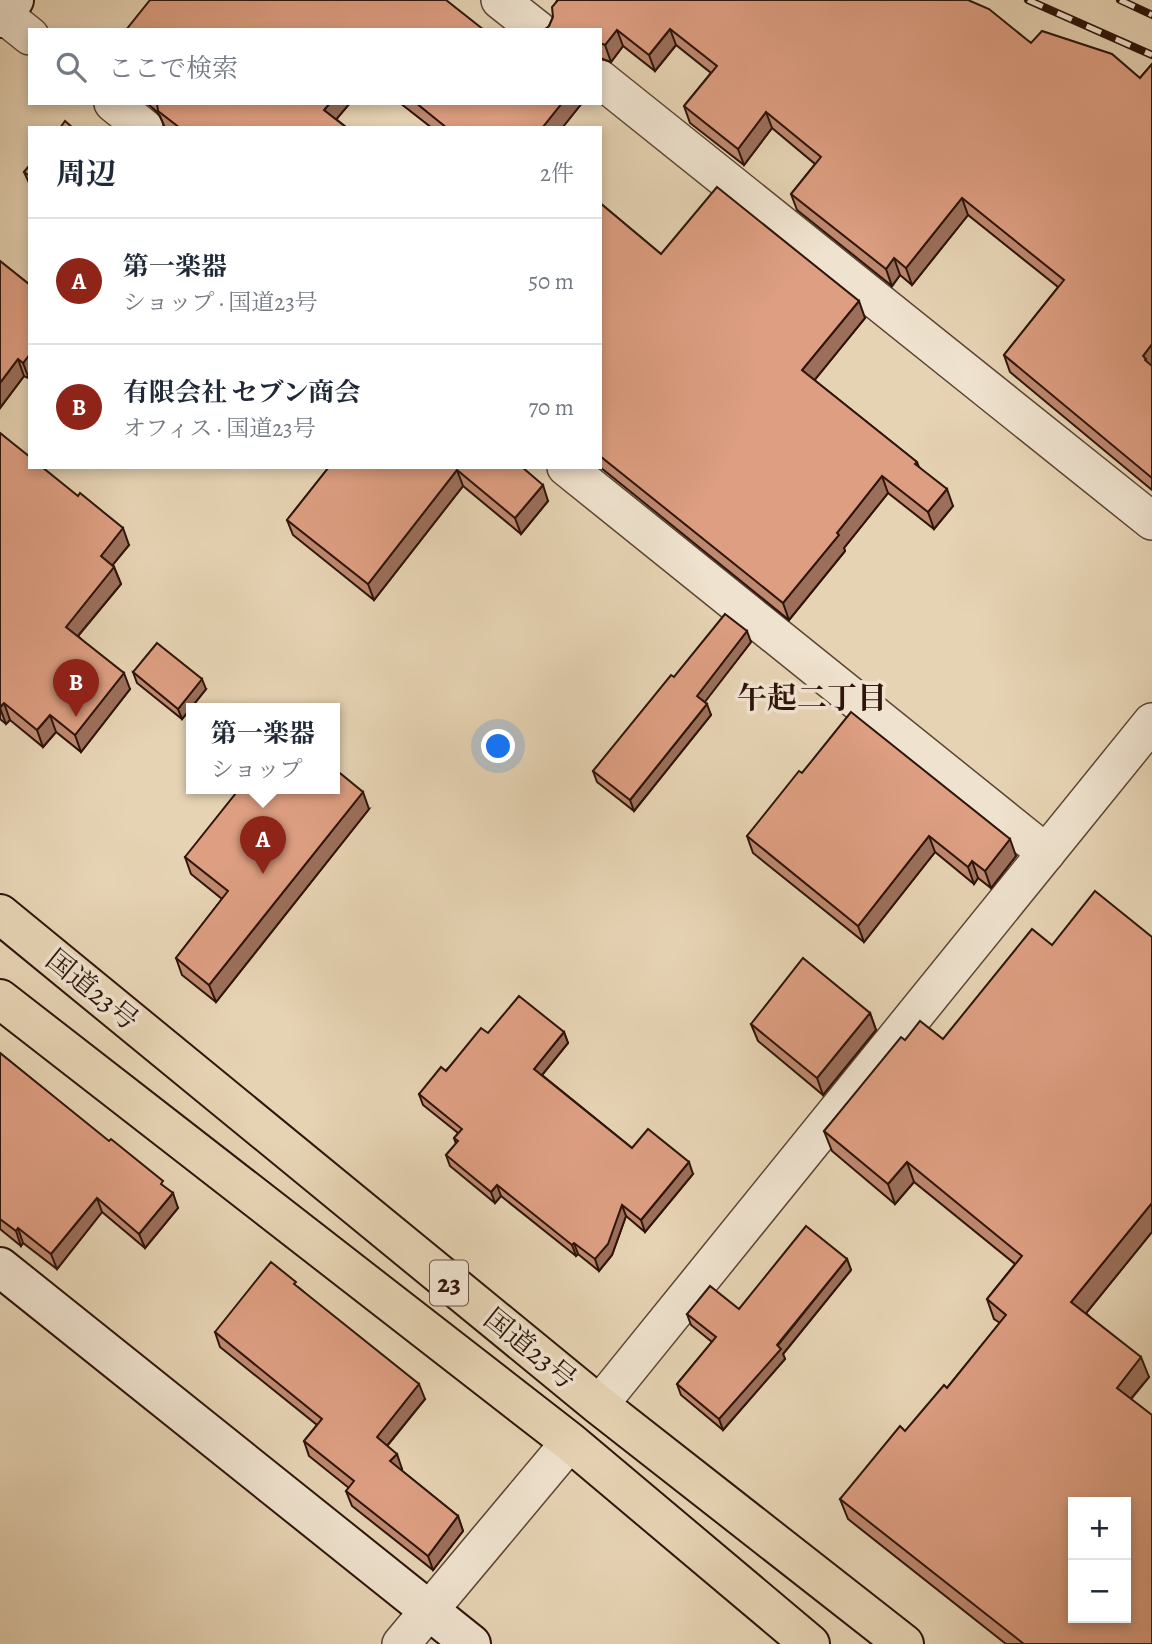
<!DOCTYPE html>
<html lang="ja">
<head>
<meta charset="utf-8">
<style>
  body { margin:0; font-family:Alegreya,"Noto Serif JP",serif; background:#f2f2f3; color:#1f2937 }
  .controls { position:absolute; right:21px; bottom:21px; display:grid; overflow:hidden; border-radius:0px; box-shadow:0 4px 10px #0003 }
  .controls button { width:63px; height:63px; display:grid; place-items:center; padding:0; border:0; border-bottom:2px solid #e0e1e3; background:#fff; color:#1f2937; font:35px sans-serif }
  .you { position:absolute; left:499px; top:747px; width:24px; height:24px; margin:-18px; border:5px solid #fff; border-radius:50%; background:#1a73e8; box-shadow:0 0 0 10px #1a73e833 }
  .badge { display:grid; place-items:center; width:46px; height:46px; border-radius:50%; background:#8f2418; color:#fff; font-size:23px; font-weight:700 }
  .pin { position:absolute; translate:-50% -58px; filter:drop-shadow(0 2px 4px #0008) }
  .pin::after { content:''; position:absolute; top:37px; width:24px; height:21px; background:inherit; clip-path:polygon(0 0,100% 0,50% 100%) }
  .popup { position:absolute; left:186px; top:703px; width:154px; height:91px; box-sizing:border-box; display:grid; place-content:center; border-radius:0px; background:#fff; filter:drop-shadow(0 2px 5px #0005); font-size:23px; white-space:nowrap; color:#747a83 }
  .popup b { font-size:26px; color:#1f2937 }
  .popup::after { content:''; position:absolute; left:50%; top:100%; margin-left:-14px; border:14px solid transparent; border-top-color:#fff }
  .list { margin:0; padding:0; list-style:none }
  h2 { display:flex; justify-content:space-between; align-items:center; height:91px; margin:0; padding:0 28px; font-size:30px }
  h2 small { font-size:23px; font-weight:400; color:#747a83 }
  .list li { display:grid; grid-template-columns:46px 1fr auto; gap:21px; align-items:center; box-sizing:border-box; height:126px; padding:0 28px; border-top:2px solid #e0e1e3 }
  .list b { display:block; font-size:26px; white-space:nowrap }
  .list p { margin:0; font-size:23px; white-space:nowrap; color:#747a83 }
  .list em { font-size:23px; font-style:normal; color:#747a83 }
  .icon { flex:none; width:38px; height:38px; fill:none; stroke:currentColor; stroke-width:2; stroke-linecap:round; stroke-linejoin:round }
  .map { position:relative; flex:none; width:1152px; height:1644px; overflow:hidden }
  .search { position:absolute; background:#fff; box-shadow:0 4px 10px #0003; left:28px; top:28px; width:574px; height:77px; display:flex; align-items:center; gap:18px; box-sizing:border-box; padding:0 24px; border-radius:0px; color:#747a83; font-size:26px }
  .panel { position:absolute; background:#fff; box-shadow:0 4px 10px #0003; left:28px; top:126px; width:574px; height:343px; border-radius:0px }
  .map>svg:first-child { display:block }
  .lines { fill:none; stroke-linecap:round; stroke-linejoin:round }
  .street-casing { stroke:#5c4434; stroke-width:40 }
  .secondary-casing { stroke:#2e140a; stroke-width:42 }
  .highway-casing { stroke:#2e140a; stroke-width:42 }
  .street { stroke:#efe2ce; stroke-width:37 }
  .secondary { stroke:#efe2ce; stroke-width:38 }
  .highway { stroke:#e6d3b3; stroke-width:38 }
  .rail-casing { stroke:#2e140a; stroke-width:8 }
  .rail { stroke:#efe2ce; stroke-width:5; stroke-dasharray:16; stroke-linecap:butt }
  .wall { fill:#be886f; stroke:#2e140a; stroke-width:2 }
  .shaded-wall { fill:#9b6f5a; stroke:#2e140a; stroke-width:2 }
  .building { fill:#dd9e81; stroke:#2e140a; stroke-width:2; fill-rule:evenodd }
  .labels { text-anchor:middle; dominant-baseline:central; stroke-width:7; stroke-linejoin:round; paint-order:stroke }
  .shield { fill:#efe2ce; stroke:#685245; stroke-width:2 }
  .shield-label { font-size:26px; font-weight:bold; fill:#2e140a }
  .street-label { font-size:28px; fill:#2e140a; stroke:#efe2ce }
  .neighbourhood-label { font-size:30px; font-weight:bold; fill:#2e140a; stroke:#efe2ce }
</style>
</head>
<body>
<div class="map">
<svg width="1152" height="1644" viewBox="0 0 1152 1644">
  <rect width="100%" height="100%" fill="#e6d3b3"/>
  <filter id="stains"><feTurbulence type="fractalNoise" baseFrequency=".00286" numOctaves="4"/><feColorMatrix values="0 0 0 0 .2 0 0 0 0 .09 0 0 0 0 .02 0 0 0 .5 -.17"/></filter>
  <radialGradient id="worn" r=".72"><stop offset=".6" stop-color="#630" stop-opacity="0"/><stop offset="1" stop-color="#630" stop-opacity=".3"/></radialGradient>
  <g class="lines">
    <!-- street casing -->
    <g class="street-casing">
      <g id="street">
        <path d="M500,0l38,30"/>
        <path d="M0,12l30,24"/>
        <path d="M600,79l552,442"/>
        <path d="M113,103l31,25"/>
        <path d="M566,467l480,386"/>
        <path d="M599,1405l553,-683"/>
        <path d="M401,1644l169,-202"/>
      </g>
    </g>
    <!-- secondary casing -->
    <g class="secondary-casing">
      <g id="secondary">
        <path d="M0,18l14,-18"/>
        <path d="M0,1267l471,377"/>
      </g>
    </g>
    <!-- highway casing -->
    <g class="highway-casing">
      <g id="highway">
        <path d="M0,914l599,491 305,239"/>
        <path d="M0,999l570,443 240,202"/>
      </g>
    </g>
    <!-- street -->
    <use href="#street" class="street"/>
    <!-- secondary -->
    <use href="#secondary" class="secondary"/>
    <!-- highway -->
    <use href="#highway" class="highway"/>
    <!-- rail casing -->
    <g class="rail-casing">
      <g id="rail">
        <path d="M1028,0l124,55"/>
        <path d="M1120,0l32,15"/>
      </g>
    </g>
    <!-- rail -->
    <use href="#rail" class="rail"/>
  </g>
  <!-- wall -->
  <g class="wall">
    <path d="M557,0h411l63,43 109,35 12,-14v426l-142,-118 -6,-17 54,-68 -90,-72 -56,70 -12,-10 -8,11 -95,-76 -6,-16 24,-30 -43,-36 -28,37 -54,-42 -6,-17 27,-33 -35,-28 -21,26 -32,-25 -12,16 -11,-4v-28l-51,-4 4,-9z"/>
    <path d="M147,103h203l-14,16 11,9h-182l-5,-12 -3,-4z"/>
    <path d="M400,103h182l-20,25h-130z"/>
    <path d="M30,165v20l-6,-13z"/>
    <path d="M600,203l61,51 204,64 -51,62 103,82 2,5 34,39 -19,23 -46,-36 -44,55 1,3 -56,69 -189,-153z"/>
    <path d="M0,261l30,24v94l-6,-3 -24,32z"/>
    <path d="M0,433l129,112 -17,20 2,2 7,17 -43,52 52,53 -49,63 -25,-20 -13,15 -33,-27 -4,4 -6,-5z"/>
    <path d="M329,467h193l26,34 -27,33 -58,-48 -89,114 -81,-65 -6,-15z"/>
    <path d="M751,642l-47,60 7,13 -77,96 -37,-29 -4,-11 81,-94z"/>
    <path d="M133,672l73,17 -24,30 -45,-36z"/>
    <path d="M802,773l214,83 -25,32 -13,-10 -4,6 -39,-32 -71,90 -111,-89 -6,-17z"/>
    <path d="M369,809l-153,193 -34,-27 -6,-17 46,-59 -31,-25 -6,-17z"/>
    <path d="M1152,937v295l-66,81 63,64 -18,22 21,245h-146l-158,-125 -8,-20 107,-111 53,-65 -6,-4 -7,-20 28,-35 -101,-82 -19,22 -63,-53 -8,-20 81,-91 38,-1 109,-94z"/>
    <path d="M870,1013l6,17 -53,65 -65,-54 -7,-17z"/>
    <path d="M564,1032l4,11 -26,32 90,73 61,26 -48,58 -19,-16 -14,39 -13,16 -21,-17 -2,2 -75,-60 -6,7 -45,-37 -4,-11 10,-11 -2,-6 4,-5 -35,-28 -4,-11 69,-61z"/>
    <path d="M0,1053l165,135 13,20 -33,40 -43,-36 -45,57 -34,-26 -2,3 -21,-17z"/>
    <path d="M847,1259l4,11 -68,84 2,5 -62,71 -42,-35 -4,-11 35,-42 -21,-17 -4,-11 52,-5z"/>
    <path d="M298,1287l127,112 -38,47 15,23 -1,1 57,46 5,15 -30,39 -81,-64 -6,-15 3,-3 -40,-32 -5,-15 13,-16 -97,-78 -5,-15z"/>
  </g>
  <!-- shaded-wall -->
  <g class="shaded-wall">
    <path d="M670,29l6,16 -21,26 -6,-16z"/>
    <path d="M617,30l6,16 -12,16 -6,-17z"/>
    <path d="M330,103h20l-20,24 -6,-17z"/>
    <path d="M562,103h20l-20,25h-20z"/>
    <path d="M766,112l6,16 -28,37 -6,-16z"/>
    <path d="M962,198l6,17 -56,70 -6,-17z"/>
    <path d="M894,258l6,17 -8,11 -6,-17z"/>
    <path d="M859,301l6,17 -56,69 -7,-17z"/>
    <path d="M1152,344v24l-2,2 -7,-14z"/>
    <path d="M30,354v25h-1l-6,-16z"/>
    <path d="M18,359l6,17 -24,32v-25z"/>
    <path d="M457,470l6,16 -89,114 -6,-16z"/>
    <path d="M882,476l6,17 -44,55 1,3 -56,69 -6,-17 54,-70z"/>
    <path d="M543,485l5,16 -27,33 -6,-16z"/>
    <path d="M947,489l6,17 -19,23 -6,-17z"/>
    <path d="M123,528l6,17 -22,27 -6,-16z"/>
    <path d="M114,567l7,17 -49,59 -6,-16z"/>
    <path d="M747,631l4,11 -50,65 -4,-11z"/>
    <path d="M124,673l6,16 -49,63 -6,-17z"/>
    <path d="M202,679l4,10 -24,30 -4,-10z"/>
    <path d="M4,703l6,17 -4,4 -6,-16z"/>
    <path d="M707,704l4,11 -77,96 -4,-11z"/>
    <path d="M50,715l6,17 -13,15 -6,-17z"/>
    <path d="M363,792l6,17 -153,193 -7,-17z"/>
    <path d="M929,836l6,16 -71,90 -6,-16z"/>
    <path d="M1010,839l6,17 -25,32 -6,-17z"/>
    <path d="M972,861l6,17 -4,6 -6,-17z"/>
    <path d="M870,1013l6,17 -53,65 -6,-17z"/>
    <path d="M564,1032l4,11 -30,37 -4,-11z"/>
    <path d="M689,1162l4,12 -48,58 -4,-12z"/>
    <path d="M907,1162l7,20 -19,22 -7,-20z"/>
    <path d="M497,1185l4,11 -6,7 -4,-11z"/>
    <path d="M173,1193l5,15 -33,40 -6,-14z"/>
    <path d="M97,1198l5,14 -45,57 -6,-15z"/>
    <path d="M1152,1203v29l-73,90 -8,-20z"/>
    <path d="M622,1205l4,11 -14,39 -13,16 -4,-12z"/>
    <path d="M18,1228l5,15 -2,3 -5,-15z"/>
    <path d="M574,1243l4,11 -2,2 -4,-11z"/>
    <path d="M847,1259l4,11 -68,84 2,5 -62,71 -4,-11z"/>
    <path d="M1141,1357l8,20 -25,30 -7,-19z"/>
    <path d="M419,1384l6,15 -43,53 -5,-15z"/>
    <path d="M397,1454l5,15 -7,7 -5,-15z"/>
    <path d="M458,1516l5,15 -30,39 -5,-14z"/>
  </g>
  <!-- building -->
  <g class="building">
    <path d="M150,0h296l38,30h-358z"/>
    <path d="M558,0h410l21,9 42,34 11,-12 70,23 28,24 12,-14v280l-9,12 3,3 -1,1 7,6v112l-148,-123 60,-75 -102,-82 -56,70 -12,-10 -8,11 -95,-75 30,-37 -55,-45 -28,37 -54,-43 33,-40 -47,-37 -21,26 -32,-25 -12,15 -5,-2v-13h-56l5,-4 4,-9 -1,-10z"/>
    <path d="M157,103h173l-6,7 23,18h-167l-22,-17z"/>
    <path d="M416,103h146l-20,25h-95z"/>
    <path d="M65,121l8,7h-13z"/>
    <path d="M30,165v11l-6,-4z"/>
    <path d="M717,187l142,114 -57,69 115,92 -2,2 32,25 -19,23 -46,-36 -45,57 2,2 -56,68 -183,-147v-253l61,51z"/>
    <path d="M0,261l30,24v69l-7,9 -5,-4 -18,24z"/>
    <path d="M0,433l30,24v10h12l36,29 2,-3 43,35 -22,28 13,11 -48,60 58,46 -49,62 -25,-20 -13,15 -33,-27 -4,4z"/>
    <path d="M329,467h193l21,18 -28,33 -58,-48 -89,114 -81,-64z"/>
    <path d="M725,614l22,17 -50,65 10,8 -77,96 -37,-29 78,-96 3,2z"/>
    <path d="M157,643l45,36 -24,30 -45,-37z"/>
    <path d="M851,712l159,127 -25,32 -13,-10 -4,6 -39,-31 -71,90 -111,-90 52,-65 3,2z"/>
    <path d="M335,769l28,23 -154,193 -33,-27 52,-67 -43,-34 55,-69h95z"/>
    <path d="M1095,891l57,46v266l-81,99 70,55 -24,31 35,27v229h-128l-184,-145 60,-73 5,5 39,-46 3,3 59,-73 -19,-16 35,-43 -115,-94 -19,22 -64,-53 77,-94 4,3 15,-19 23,18 89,-110 20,16zM1073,1502h53v116h-53z"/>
    <path d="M803,958l67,55 -53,65 -66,-54z"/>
    <path d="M519,996l45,36 -30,37 98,79 16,-19 41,33 -48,58 -19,-15 -14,39 -13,15 -21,-16 -2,2 -75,-60 -6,7 -45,-37 12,-14 -4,-3 8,-9 -43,-35 22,-27 5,4 35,-43 7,5z"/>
    <path d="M0,1053l109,88 2,-2 52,42 -2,3 12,9 -34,41 -42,-36 -46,56 -33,-26 -2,3 -16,-12z"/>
    <path d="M806,1226l41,33 -70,86 4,4 -62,70 -42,-35 39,-47 -29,-23 23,-28 29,23z"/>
    <path d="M271,1262l25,20 -2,2 125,100 -42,53 20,17 -7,7 68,55 -30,40 -82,-65 8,-10 -50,-40 18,-22 -107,-87z"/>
  </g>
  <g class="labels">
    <!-- shield labels -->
    <rect class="shield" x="430" y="1260.5" width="38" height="45" rx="5"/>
    <g class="shield-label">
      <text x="449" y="1283">23</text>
    </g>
    <!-- street labels -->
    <g class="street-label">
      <text transform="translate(92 990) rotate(39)">国道23号</text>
      <text transform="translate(530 1349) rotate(39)">国道23号</text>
    </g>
    <!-- neighbourhood labels -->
    <g class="neighbourhood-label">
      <text x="812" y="698">午起二丁目</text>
    </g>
  </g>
  <rect width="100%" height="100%" filter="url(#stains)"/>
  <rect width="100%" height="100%" fill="url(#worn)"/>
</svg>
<div class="controls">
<button>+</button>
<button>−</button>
</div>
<div class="you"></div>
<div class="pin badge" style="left:263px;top:874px">A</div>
<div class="popup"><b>第一楽器</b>ショップ</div>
<div class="pin badge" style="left:76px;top:717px">B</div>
<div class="search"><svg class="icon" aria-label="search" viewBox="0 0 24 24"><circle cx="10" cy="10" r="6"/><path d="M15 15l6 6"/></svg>ここで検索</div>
<section class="panel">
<h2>周辺<small>2件</small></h2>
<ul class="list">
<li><span class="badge">A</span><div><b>第一楽器</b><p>ショップ · 国道23号</p></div><em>50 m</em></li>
<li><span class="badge">B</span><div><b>有限会社 セブン商会</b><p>オフィス · 国道23号</p></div><em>70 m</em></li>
</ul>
</section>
</div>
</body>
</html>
